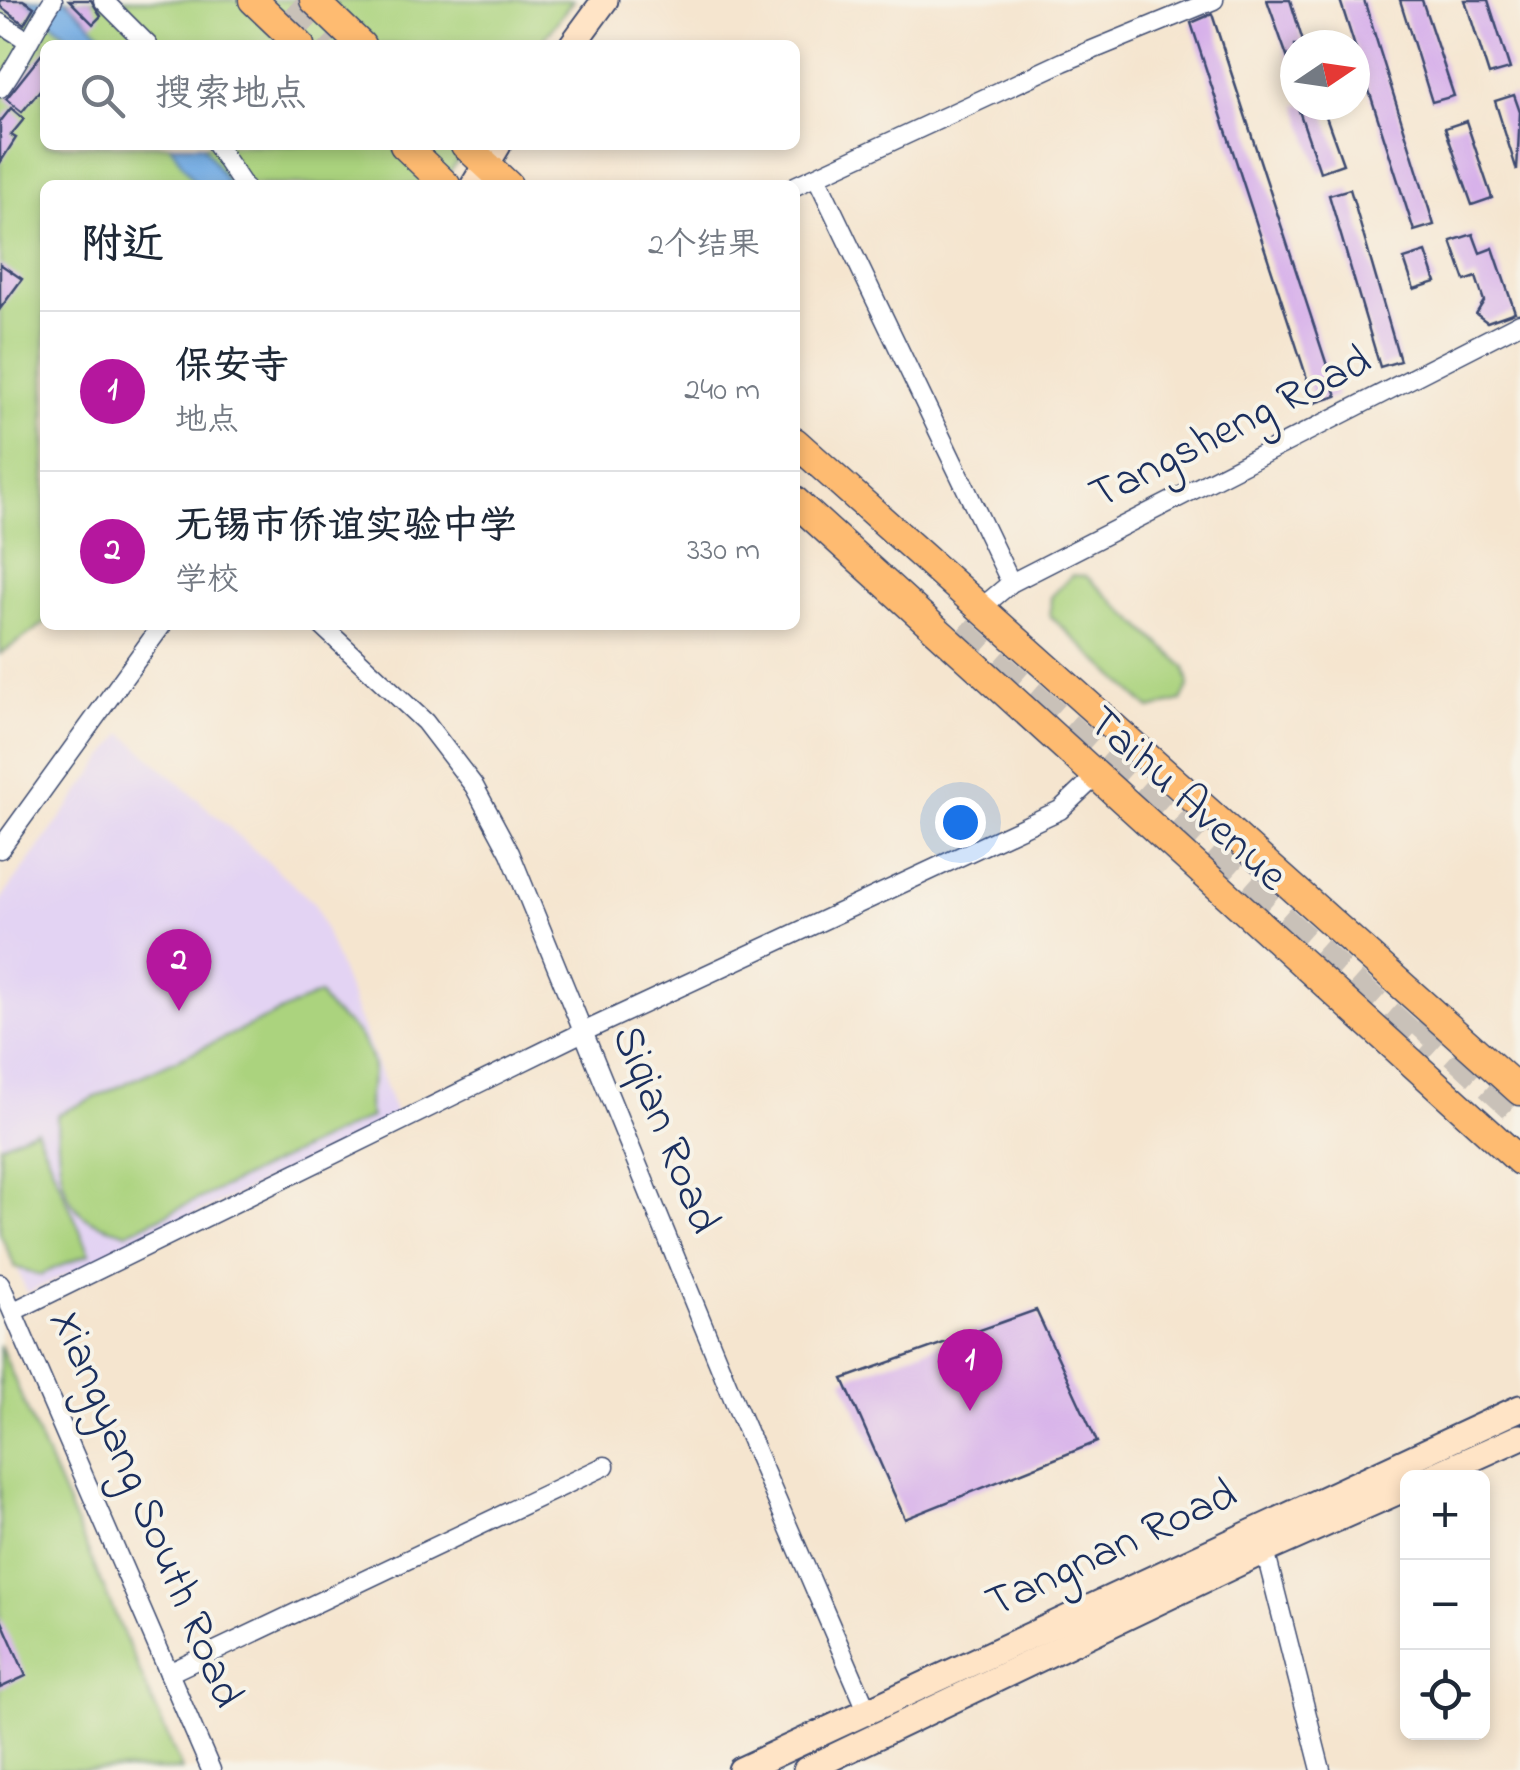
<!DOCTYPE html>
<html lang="zh">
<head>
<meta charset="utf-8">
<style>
  body { margin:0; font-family:"Indie Flower","LXGW WenKai TC",sans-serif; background:#f6f6f7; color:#1f2937 }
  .controls { position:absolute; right:30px; bottom:30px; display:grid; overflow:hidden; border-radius:15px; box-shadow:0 5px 15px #0003 }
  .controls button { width:90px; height:90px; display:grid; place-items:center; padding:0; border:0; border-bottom:2px solid #e0e1e3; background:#fff; color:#1f2937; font:50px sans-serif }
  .compass { position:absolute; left:1280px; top:30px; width:90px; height:90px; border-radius:50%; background:#fff; box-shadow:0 5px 15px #0003; rotate:77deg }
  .you { position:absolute; left:960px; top:822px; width:35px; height:35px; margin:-25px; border:8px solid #fff; border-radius:50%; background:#1a73e8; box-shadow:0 0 0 15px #1a73e833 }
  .badge { display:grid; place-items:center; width:65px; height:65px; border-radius:50%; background:#b5179e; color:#fff; font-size:32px; font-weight:700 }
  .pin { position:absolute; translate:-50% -82px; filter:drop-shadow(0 2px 5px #0008) }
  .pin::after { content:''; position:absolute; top:52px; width:35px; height:30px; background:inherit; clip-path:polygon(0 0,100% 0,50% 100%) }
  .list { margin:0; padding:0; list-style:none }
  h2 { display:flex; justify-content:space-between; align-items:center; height:130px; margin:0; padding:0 40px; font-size:42px }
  h2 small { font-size:32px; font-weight:400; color:#747a83 }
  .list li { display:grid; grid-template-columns:65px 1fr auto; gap:30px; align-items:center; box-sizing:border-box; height:160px; padding:0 40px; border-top:2px solid #e0e1e3 }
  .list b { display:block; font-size:38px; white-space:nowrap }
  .list p { margin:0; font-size:32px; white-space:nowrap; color:#747a83 }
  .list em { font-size:32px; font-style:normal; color:#747a83 }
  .icon { flex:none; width:55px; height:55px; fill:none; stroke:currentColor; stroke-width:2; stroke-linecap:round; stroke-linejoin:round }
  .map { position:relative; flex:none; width:1520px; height:1770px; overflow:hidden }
  .search { position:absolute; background:#fff; box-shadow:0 5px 15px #0003; left:40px; top:40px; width:760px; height:110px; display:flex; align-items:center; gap:25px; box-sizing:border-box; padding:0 35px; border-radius:15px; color:#747a83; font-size:38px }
  .panel { position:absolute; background:#fff; box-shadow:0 5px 15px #0003; left:40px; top:180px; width:760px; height:450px; border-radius:15px }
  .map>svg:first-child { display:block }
  .built { fill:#e3d3f3 }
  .green { fill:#abd37e; stroke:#63816e; stroke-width:2.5 }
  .water { fill:#73ace3; stroke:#476ea0; stroke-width:2.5 }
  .building { fill:#d4abea }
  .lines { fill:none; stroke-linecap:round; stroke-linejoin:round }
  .highway-tunnel { stroke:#c9c1b8; stroke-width:32; stroke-dasharray:32 16; stroke-linecap:butt }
  .street-casing { stroke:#3c4a6f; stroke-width:21 }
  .secondary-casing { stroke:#3c4a6f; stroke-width:29 }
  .primary-casing { stroke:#3c4a6f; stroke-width:31 }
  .street { stroke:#fff; stroke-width:18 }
  .secondary { stroke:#ffe4c6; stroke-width:25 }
  .primary { stroke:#febb71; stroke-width:28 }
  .labels { text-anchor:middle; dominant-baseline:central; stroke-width:8; stroke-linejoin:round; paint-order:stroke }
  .street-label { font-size:45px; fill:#1b2f5e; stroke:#f7f3e8 }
</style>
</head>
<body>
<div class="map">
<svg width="1520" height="1770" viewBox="0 0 1520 1770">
  <rect width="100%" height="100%" fill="#f7f3e8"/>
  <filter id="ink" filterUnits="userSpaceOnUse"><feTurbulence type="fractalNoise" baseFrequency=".01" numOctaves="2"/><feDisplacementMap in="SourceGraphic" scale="20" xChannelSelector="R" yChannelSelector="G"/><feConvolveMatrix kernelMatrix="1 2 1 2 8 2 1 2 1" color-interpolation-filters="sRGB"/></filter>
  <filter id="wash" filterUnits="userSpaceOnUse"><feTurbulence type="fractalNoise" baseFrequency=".0048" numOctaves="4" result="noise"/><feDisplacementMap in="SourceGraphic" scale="40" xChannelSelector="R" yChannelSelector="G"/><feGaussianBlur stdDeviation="2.25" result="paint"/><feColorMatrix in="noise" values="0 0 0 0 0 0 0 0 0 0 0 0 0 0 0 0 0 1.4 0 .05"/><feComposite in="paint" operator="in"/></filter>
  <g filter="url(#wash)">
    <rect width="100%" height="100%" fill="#f5e5cf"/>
    <!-- built -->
    <path class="built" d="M123,733l192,171 83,215 -371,174 -27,-69v-323z"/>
    <!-- green -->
    <g class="green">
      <path d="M0,0h573l-33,45h-495v100h423l-27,40h-396v438l-45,31z"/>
      <path d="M1072,575l14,1 99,91 4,18 -8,16 -31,8 -100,-93 1,-19z"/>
      <path d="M319,994c13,28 41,25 53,68 5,19 -10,35 -1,55l-244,116c-11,-4 -27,-7 -38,-14 -33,-19 -31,-72 -32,-104z"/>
      <path d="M36,1129l54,124 -50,22 -25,-8 -15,-34v-88z"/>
      <path d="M0,1345l22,53 160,372h-182z"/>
    </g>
    <!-- water -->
    <g class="water">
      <path d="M26,0h41l45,45h-33z"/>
      <path d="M170,145h32l27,40h-33z"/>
    </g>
    <g id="blocks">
      <!-- building -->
      <g class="building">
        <path d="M0,0h23l11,7 -10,17 -24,-18z"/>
        <path d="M69,0h22l10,16 -8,8z"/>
        <path d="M1267,0h23l14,45h-9v34z"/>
        <path d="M1340,0h24l70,225 -20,6z"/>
        <path d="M1400,0h22l32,96 -22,6z"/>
        <path d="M1465,0h23l22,69 -21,6z"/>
        <path d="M1212,14l125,382 -22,7 -124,-380z"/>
        <path d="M45,50v34l-23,28 -16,-13z"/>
        <path d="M1514,95l6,17 -3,59 -22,-70z"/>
        <path d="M1297,105h25l21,59 -23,8z"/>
        <path d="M11,108l13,11 -13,16 5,3 -16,25v-41z"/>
        <path d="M1466,121l26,77 -20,7 -27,-77z"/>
        <path d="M1350,189l50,172 -20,6 -51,-172z"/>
        <path d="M1473,234l7,19 13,-5 22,64 -28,10 -11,-8 8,-13 -8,-24 -11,4 -14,-40z"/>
        <path d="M1426,252l10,30 -22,7 -10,-30z"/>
        <path d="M0,264l22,15 -22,30z"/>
        <path d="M1036,1310l61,132 -192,77 -62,-140z"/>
        <path d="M0,1617l26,59 -26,12z"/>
      </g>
    </g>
  </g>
  <g filter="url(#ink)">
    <use href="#blocks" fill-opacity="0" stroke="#3c4a6f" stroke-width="2.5"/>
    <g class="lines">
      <!-- highway-tunnel -->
      <g class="highway-tunnel">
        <path d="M295,0l41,39"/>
        <path d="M958,631l473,424"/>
        <path d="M1420,1019l100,92"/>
      </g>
      <!-- street casing -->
      <g class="street-casing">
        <g id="street">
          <path d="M103,0l45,45"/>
          <path d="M0,23l27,17"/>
          <path d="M0,88c21,-28 33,-58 53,-88"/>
          <path d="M216,145l27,40"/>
          <path d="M817,178l194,405"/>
          <path d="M795,186l268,-124 151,-62"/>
          <path d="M981,608l30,-25 509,-260"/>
          <path d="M321,625l104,97 49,64 36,67 225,550 132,307"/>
          <path d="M0,849l162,-224"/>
          <path d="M0,1283l211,487"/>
          <path d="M14,1311l569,-279 477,-222 36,-34"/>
          <path d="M1262,1539l59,231"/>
          <path d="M169,1673l436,-207"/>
        </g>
      </g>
      <!-- secondary casing -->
      <g class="secondary-casing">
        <g id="secondary">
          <path d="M572,45l33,-45"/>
          <path d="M474,185l24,-40"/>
          <path d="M1429,1478l91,-41"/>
          <path d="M741,1770l779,-362"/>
          <path d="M806,1770l460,-220 142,-63"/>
        </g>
      </g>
      <!-- primary casing -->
      <g class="primary-casing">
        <g id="primary">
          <path d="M253,0l47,45"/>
          <path d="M314,0l47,45"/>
          <path d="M404,145l42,40"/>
          <path d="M465,145l43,40"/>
          <path d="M795,442l725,649"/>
          <path d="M795,501l725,660"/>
        </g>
      </g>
      <!-- street -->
      <use href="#street" class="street"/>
      <!-- secondary -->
      <use href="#secondary" class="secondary"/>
      <!-- primary -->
      <use href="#primary" class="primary"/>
    </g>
  </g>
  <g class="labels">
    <!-- street labels -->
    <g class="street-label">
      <text transform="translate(1231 429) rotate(-27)">Tangsheng Road</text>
      <text transform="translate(1186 800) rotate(42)">Taihu Avenue</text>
      <text transform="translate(664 1130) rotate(68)">Siqian Road</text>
      <text transform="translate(145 1509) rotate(67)">Xiangyang South Road</text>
      <text transform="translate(1112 1550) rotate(-25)">Tangnan Road</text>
    </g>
  </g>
</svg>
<div class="controls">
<button>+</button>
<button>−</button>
<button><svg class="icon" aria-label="locate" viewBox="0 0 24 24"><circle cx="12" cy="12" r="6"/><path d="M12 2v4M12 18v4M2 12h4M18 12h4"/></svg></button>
</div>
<svg class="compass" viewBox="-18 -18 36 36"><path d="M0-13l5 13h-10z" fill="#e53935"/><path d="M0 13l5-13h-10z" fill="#747a83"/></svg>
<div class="you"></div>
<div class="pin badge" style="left:970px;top:1411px">1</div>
<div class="pin badge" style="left:179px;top:1011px">2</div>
<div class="search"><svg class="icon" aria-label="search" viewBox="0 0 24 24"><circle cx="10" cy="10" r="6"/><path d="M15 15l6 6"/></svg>搜索地点</div>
<section class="panel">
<h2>附近<small>2个结果</small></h2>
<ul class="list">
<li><span class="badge">1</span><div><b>保安寺</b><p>地点</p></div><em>240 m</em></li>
<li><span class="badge">2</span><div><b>无锡市侨谊实验中学</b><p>学校</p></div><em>330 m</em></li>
</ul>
</section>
</div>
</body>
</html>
